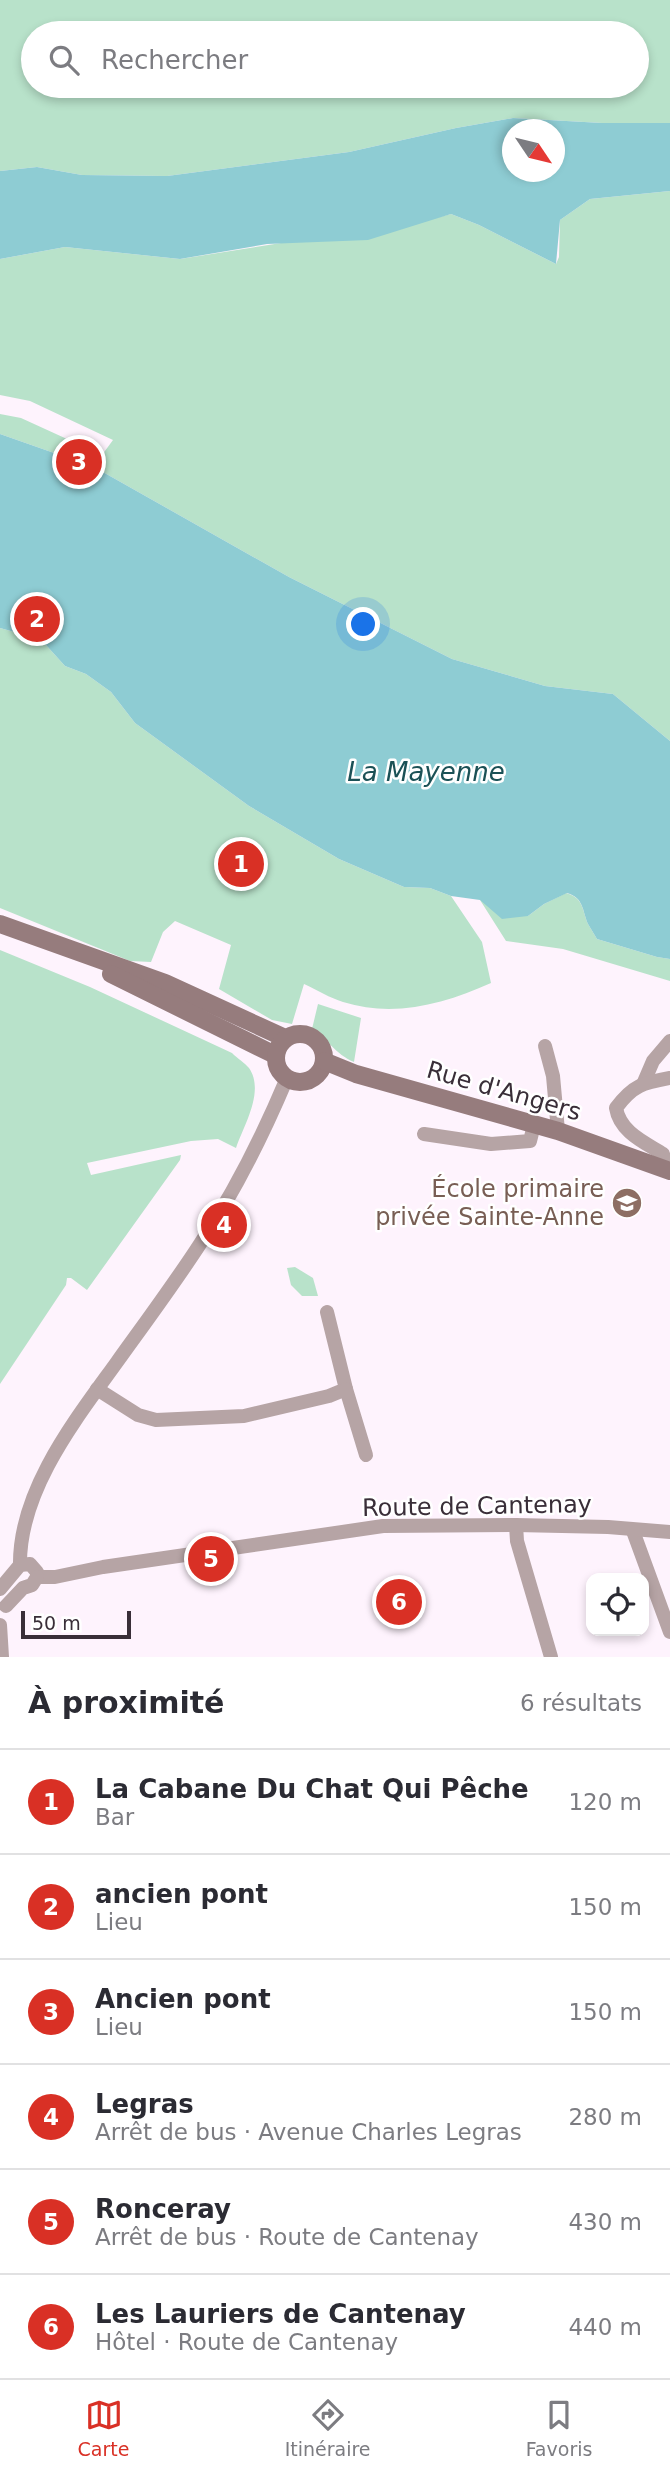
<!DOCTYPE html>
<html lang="fr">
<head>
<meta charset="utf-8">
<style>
  body { margin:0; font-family:"DejaVu Sans",sans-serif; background:#f7f7f7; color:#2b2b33 }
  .controls { position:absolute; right:21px; bottom:21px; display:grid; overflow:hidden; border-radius:14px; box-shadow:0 4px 10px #0003 }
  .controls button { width:63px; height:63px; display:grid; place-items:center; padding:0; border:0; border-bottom:2px solid #e1e1e2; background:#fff; color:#2b2b33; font:35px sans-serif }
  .compass { position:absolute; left:502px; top:119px; width:63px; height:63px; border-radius:50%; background:#fff; box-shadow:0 4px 10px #0003; rotate:125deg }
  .scale { position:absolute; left:21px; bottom:18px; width:110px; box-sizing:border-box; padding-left:7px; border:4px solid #392e38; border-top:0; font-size:19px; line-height:24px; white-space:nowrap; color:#392e38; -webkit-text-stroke:5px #fff; paint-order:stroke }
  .you { position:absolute; left:364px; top:625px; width:24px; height:24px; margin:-18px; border:5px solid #fff; border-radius:50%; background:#1a73e8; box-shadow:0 0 0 10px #1a73e833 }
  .badge { display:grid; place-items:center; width:46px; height:46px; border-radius:50%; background:#d93025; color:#fff; font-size:23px; font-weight:700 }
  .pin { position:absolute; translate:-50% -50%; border:4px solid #fff; box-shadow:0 2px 7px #0006 }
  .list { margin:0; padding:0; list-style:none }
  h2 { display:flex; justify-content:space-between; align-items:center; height:91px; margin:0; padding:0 28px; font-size:30px }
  h2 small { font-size:23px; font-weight:400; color:#7c7c81 }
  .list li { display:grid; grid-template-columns:46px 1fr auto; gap:21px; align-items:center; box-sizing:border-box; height:105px; padding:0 28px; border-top:2px solid #e1e1e2 }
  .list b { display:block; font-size:26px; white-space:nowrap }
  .list p { margin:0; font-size:23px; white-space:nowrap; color:#7c7c81 }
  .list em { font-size:23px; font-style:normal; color:#7c7c81 }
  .icon { flex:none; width:38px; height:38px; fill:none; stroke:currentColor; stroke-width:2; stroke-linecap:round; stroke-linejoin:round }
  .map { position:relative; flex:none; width:670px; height:1657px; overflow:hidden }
  .search { position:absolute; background:#fff; box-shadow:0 4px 10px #0003; left:21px; right:21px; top:21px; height:77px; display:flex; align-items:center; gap:18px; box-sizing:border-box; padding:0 24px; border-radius:38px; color:#7c7c81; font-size:26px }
  .sheet { height:721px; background:#fff }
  nav { display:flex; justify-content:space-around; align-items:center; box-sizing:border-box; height:98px; border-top:2px solid #e1e1e2; background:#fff; font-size:19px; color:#7c7c81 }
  nav a { display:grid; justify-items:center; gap:4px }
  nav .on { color:#d93025 }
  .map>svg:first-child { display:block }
  .green { fill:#b8e2ca; fill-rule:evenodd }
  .water { fill:#8eccd3; fill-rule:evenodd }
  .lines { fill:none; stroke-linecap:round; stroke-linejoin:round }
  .minor { stroke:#b6a4a5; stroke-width:14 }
  .secondary { stroke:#967c7d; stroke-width:18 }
  .labels { text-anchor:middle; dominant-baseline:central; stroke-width:5; stroke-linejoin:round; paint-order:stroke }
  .street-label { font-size:24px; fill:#392e38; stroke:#fff }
  .education-label { font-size:24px; fill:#785e54; stroke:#fff; text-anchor:end }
  .water-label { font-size:26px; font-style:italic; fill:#1b5156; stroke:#fff }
</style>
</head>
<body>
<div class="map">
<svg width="670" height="1657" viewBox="0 0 670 1657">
  <rect width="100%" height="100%" fill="#fef3fd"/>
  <!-- green -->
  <g class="green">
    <path d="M0,0h670v123h-68l-89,-5 -57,10 -107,24 -182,24 -85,-1 -45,-8 -37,4zM33,33h604v53h-604z"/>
    <path d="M670,191v550l-57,-47 -68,-8 -93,-27 -163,-82 -195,-110 -94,-33v-20l21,4 81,37 11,-15 -83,-39 -30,-6v-136l65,-12 115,12 247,-39 24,-6 28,11 77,39 3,-7 1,-37 30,-21z"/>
    <path d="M0,628l25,7 21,10 19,21 21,8 25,18 24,31 114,83 90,53 65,28 26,1 21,8 31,46 9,41c-47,21 -97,35 -148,19 -13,-4 -26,-12 -39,-18l-12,40 -20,-4 -53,-31 12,-44 -56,-24 -12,11 -12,30 -21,-1 -130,-53z"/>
    <path d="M566,893c18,5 16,17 22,31 3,5 6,10 9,15l60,18 13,2v22l-107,-32 -57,-8 -26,-41 48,16 16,-12z"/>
    <path d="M0,950l90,37 142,66c5,5 13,10 17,15 16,23 -5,57 -13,80l-18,-9 -27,2 -104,22 4,12 90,-20 -1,5 -93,130 -16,-12h-4l-1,7 -66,99z"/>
    <path d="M318,1004l43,14 -7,44c-19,-8 -26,-23 -42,-33z"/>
    <path d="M295,1267l18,11 5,18h-16l-11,-11 -4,-17z"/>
  </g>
  <!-- water -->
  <g class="water">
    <path d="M513,118l89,5h68v68l-80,8 -30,21 -4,44 -77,-39 -28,-11 -83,26 -101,4 -87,15 -115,-12 -65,12v-88l37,-4 45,8 85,1 182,-24 107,-24zM512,130h42v42h-42z"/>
    <path d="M0,434l94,33 195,110 163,82 93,27 68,8 57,47v218l-13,-2 -60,-18c-3,-5 -6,-10 -9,-15 -6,-14 -4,-26 -21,-31l-23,11 -16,12 -26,3 -22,-19 -29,-4 -21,-8 -26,-1 -65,-28 -90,-53 -114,-83 -24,-31 -25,-18 -21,-8 -19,-21 -21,-10 -25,-7z"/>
  </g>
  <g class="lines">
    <!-- minor -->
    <g class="minor">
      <path d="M545,1046l8,30 5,55"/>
      <path d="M644,1082l9,-21 17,-20"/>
      <path d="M424,1134l67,10 39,-3 4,-16"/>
      <path d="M666,1170l-3,-16c-19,-12 -43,-22 -47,-46 17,-23 27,-25 54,-30"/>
      <path d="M97,1389l41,26 18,5 88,-4 85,-20 17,-7 -19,-77"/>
      <path d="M346,1389l20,66"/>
      <path d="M516,1525l1,16 34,116"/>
      <path d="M633,1531l37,101"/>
      <path d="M20,1565c-1,-75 56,-146 97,-203 28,-39 57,-78 83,-118 34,-51 63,-109 87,-166"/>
      <path d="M37,1577h18l48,-10 280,-41 133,-1 92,2 62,5"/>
      <path d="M0,1589l20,-24 10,-1 7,8v5"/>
      <path d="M6,1606l17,-18 9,-3 5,-8"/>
      <path d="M0,1625l2,32"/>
    </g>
    <!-- secondary -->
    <g class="secondary">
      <path d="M0,924l165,59 120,55"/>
      <path d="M111,974l164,81"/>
      <circle cx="300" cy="1058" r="24"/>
      <path d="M324,1061l32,13 202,57 112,40"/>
    </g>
  </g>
  <!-- icons -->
  <defs>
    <g id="school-disc" transform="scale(1.575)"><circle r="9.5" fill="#8d6e63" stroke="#fff"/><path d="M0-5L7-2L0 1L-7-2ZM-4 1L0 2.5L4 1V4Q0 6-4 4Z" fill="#fff"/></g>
  </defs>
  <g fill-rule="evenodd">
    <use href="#school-disc" x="627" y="1203"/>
  </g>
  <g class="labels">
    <!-- street labels -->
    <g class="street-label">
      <text transform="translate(504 1091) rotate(16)">Rue d'Angers</text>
      <text transform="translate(477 1506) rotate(-1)">Route de Cantenay</text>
    </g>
    <!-- education labels -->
    <g class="education-label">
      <text x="604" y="1189">École primaire<tspan x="604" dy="28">privée Sainte-Anne</tspan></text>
    </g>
    <!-- water labels -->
    <g class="water-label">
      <text x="426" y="772">La Mayenne</text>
    </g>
  </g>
</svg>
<div class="controls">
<button><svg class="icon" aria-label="locate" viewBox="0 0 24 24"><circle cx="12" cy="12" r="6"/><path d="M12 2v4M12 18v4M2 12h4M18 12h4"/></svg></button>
</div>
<svg class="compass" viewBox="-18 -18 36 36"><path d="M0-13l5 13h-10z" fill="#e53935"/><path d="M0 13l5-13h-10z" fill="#7c7c81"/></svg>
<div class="scale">50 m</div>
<div class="you"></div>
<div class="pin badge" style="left:241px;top:864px">1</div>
<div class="pin badge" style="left:37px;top:619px">2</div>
<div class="pin badge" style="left:79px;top:462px">3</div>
<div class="pin badge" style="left:224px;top:1225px">4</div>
<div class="pin badge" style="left:211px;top:1559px">5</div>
<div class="pin badge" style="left:399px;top:1602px">6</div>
<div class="search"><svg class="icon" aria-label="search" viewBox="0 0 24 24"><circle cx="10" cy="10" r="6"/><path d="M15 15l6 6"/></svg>Rechercher</div>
</div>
<section class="sheet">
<h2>À proximité<small>6 résultats</small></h2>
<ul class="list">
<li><span class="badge">1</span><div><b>La Cabane Du Chat Qui Pêche</b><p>Bar</p></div><em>120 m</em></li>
<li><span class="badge">2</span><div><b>ancien pont</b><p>Lieu</p></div><em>150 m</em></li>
<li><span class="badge">3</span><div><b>Ancien pont</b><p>Lieu</p></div><em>150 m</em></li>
<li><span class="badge">4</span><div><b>Legras</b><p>Arrêt de bus · Avenue Charles Legras</p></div><em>280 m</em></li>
<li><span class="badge">5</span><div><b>Ronceray</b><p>Arrêt de bus · Route de Cantenay</p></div><em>430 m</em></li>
<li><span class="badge">6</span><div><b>Les Lauriers de Cantenay</b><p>Hôtel · Route de Cantenay</p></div><em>440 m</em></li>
</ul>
</section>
<nav>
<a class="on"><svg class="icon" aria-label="map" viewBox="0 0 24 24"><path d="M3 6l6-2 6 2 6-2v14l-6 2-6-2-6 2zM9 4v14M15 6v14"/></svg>Carte</a>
<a><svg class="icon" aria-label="directions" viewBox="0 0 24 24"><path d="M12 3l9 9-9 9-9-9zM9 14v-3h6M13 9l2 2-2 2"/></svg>Itinéraire</a>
<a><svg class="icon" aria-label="saved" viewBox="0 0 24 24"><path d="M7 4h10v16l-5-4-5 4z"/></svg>Favoris</a>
</nav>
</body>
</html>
